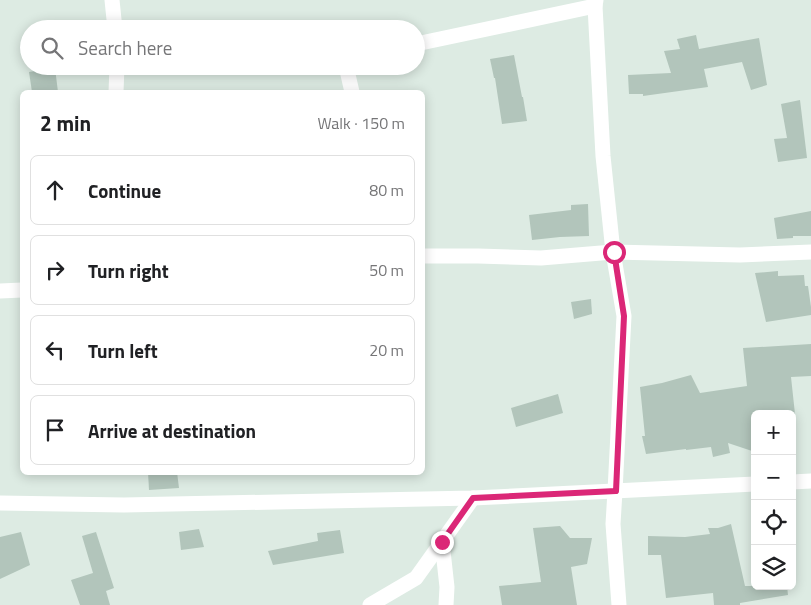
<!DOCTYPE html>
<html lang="en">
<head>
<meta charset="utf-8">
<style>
  body { margin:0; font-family:"Titillium Web",sans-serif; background:#f2f2f2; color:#202124 }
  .controls { position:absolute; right:15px; bottom:15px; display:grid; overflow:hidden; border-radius:8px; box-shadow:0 2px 12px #0003 }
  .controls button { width:45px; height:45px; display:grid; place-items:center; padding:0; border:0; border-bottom:1px solid #e0e0e0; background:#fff; color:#202124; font:25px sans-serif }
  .stop { position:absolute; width:15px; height:15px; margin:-11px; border:4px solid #db2777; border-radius:50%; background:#fff }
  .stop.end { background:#db2777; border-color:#fff; box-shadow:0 1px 5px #0008 }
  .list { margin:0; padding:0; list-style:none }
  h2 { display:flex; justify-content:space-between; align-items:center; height:65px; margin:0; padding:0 20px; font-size:21px }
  h2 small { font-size:16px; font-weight:400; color:#757577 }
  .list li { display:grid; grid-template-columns:32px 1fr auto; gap:15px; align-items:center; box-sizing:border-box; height:70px; margin:0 10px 10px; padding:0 10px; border:1px solid #e0e0e0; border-radius:8px }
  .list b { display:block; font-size:19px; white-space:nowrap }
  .list em { font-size:16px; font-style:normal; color:#757577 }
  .icon { flex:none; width:28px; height:28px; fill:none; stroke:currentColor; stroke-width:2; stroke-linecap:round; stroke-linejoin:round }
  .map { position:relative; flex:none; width:811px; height:605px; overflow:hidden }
  .search { position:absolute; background:#fff; box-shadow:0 2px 12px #0003; left:20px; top:20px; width:405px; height:55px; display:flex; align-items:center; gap:12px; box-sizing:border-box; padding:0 18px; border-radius:28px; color:#757577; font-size:19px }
  .panel { position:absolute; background:#fff; box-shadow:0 2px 12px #0003; left:20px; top:90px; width:405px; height:385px; border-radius:8px }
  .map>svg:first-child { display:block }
  .building { fill:#b2c5bb }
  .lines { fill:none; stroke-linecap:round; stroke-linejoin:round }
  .minor { stroke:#fff; stroke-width:15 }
  .route { stroke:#db2777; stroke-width:6 }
</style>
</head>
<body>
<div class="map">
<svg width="811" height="605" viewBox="0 0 811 605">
  <rect width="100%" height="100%" fill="#ddebe3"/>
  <!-- building -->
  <g class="building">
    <path d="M696,35l3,14 60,-11 8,47 -16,5 -9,-28 -38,7 4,18 -65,9v-2h-14l-1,-19 43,-2 -7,-22 16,-2 -3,-10z"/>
    <path d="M514,55l8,42h1l4,24 -25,3 -7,-46h-1l-4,-19z"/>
    <path d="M55,68l3,24h-26l-3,-20z"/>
    <path d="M800,100l7,58 -29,4 -4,-23 13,-1 -6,-34z"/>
    <path d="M588,204l1,32 -29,1 -28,3 -3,-25 42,-5v-5z"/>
    <path d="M811,211v25h-18v2l-16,1 -3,-21z"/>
    <path d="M778,271v5l26,-1 1,11h3l3,21v8l-45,7 -11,-49z"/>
    <path d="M591,299l1,15 -18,5 -3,-17z"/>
    <path d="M811,344v32l-20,1 4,37h-40v38l-27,-9 2,10 -17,4 -2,-10 -25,3v-1l-40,5 -4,-18h3l-5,-49 22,-4 29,-8 9,18 47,-7 -4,-38z"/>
    <path d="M558,394l5,19 -47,14 -5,-19z"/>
    <path d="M148,472h29l2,16 -30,2z"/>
    <path d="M731,524l14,62h42l1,9 -48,8v2h-26l-1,-12 -47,5 -5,-43h-13v-19l37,1 25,-3 -2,-6h10z"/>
    <path d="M560,526l10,12h22l-5,26 -16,3 6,38h-75l-3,-19 42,-4 -8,-54z"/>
    <path d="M199,529l5,18 -23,3 -2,-18z"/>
    <path d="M340,530l4,23 -71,12 -5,-14 50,-10 -1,-8z"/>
    <path d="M21,532l9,33 -30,14v-42z"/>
    <path d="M96,532l18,56 -8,3 4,14h-30l-9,-25 22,-7 -11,-37z"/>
  </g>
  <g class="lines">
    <!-- minor -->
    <g class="minor">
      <path d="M112,0l3,29"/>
      <path d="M596,0l-1,6 8,150 10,96 11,64 -9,175 -2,33 6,81"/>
      <path d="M416,44l179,-38"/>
      <path d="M346,66l6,26"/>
      <path d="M116,92l1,-26"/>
      <path d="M422,256h56l63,2 72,-6 127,3 71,-3"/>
      <path d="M0,291l22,-1"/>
      <path d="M792,482l19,-1"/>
      <path d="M0,503l124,2 349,-7 282,-14"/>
      <path d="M442,542l5,45 -1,18"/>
      <path d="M370,605l46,-27 57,-80"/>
    </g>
  </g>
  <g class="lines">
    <!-- route -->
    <path class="route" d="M442,542l31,-44 143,-7 8,-175 -10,-64"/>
  </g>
</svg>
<div class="controls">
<button>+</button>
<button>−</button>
<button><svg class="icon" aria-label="locate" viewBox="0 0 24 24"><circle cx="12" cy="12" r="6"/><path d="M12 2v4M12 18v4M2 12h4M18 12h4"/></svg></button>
<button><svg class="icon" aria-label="layers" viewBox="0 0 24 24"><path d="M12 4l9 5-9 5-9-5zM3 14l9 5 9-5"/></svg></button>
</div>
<div class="stop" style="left:614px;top:252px"></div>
<div class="stop end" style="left:442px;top:542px"></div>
<div class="search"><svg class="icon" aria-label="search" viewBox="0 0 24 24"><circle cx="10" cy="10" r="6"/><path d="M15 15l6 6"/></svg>Search here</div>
<section class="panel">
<h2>2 min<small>Walk · 150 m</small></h2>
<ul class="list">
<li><svg class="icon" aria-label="ahead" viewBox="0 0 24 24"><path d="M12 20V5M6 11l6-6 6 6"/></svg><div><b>Continue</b></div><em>80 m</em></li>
<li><svg class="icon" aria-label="right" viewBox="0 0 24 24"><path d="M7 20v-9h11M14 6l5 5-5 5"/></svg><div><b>Turn right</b></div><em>50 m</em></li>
<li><svg class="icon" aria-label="left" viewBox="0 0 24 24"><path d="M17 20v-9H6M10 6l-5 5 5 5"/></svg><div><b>Turn left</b></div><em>20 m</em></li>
<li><svg class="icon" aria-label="arrive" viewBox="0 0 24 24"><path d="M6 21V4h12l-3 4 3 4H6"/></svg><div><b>Arrive at destination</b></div></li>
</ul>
</section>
</div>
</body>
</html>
